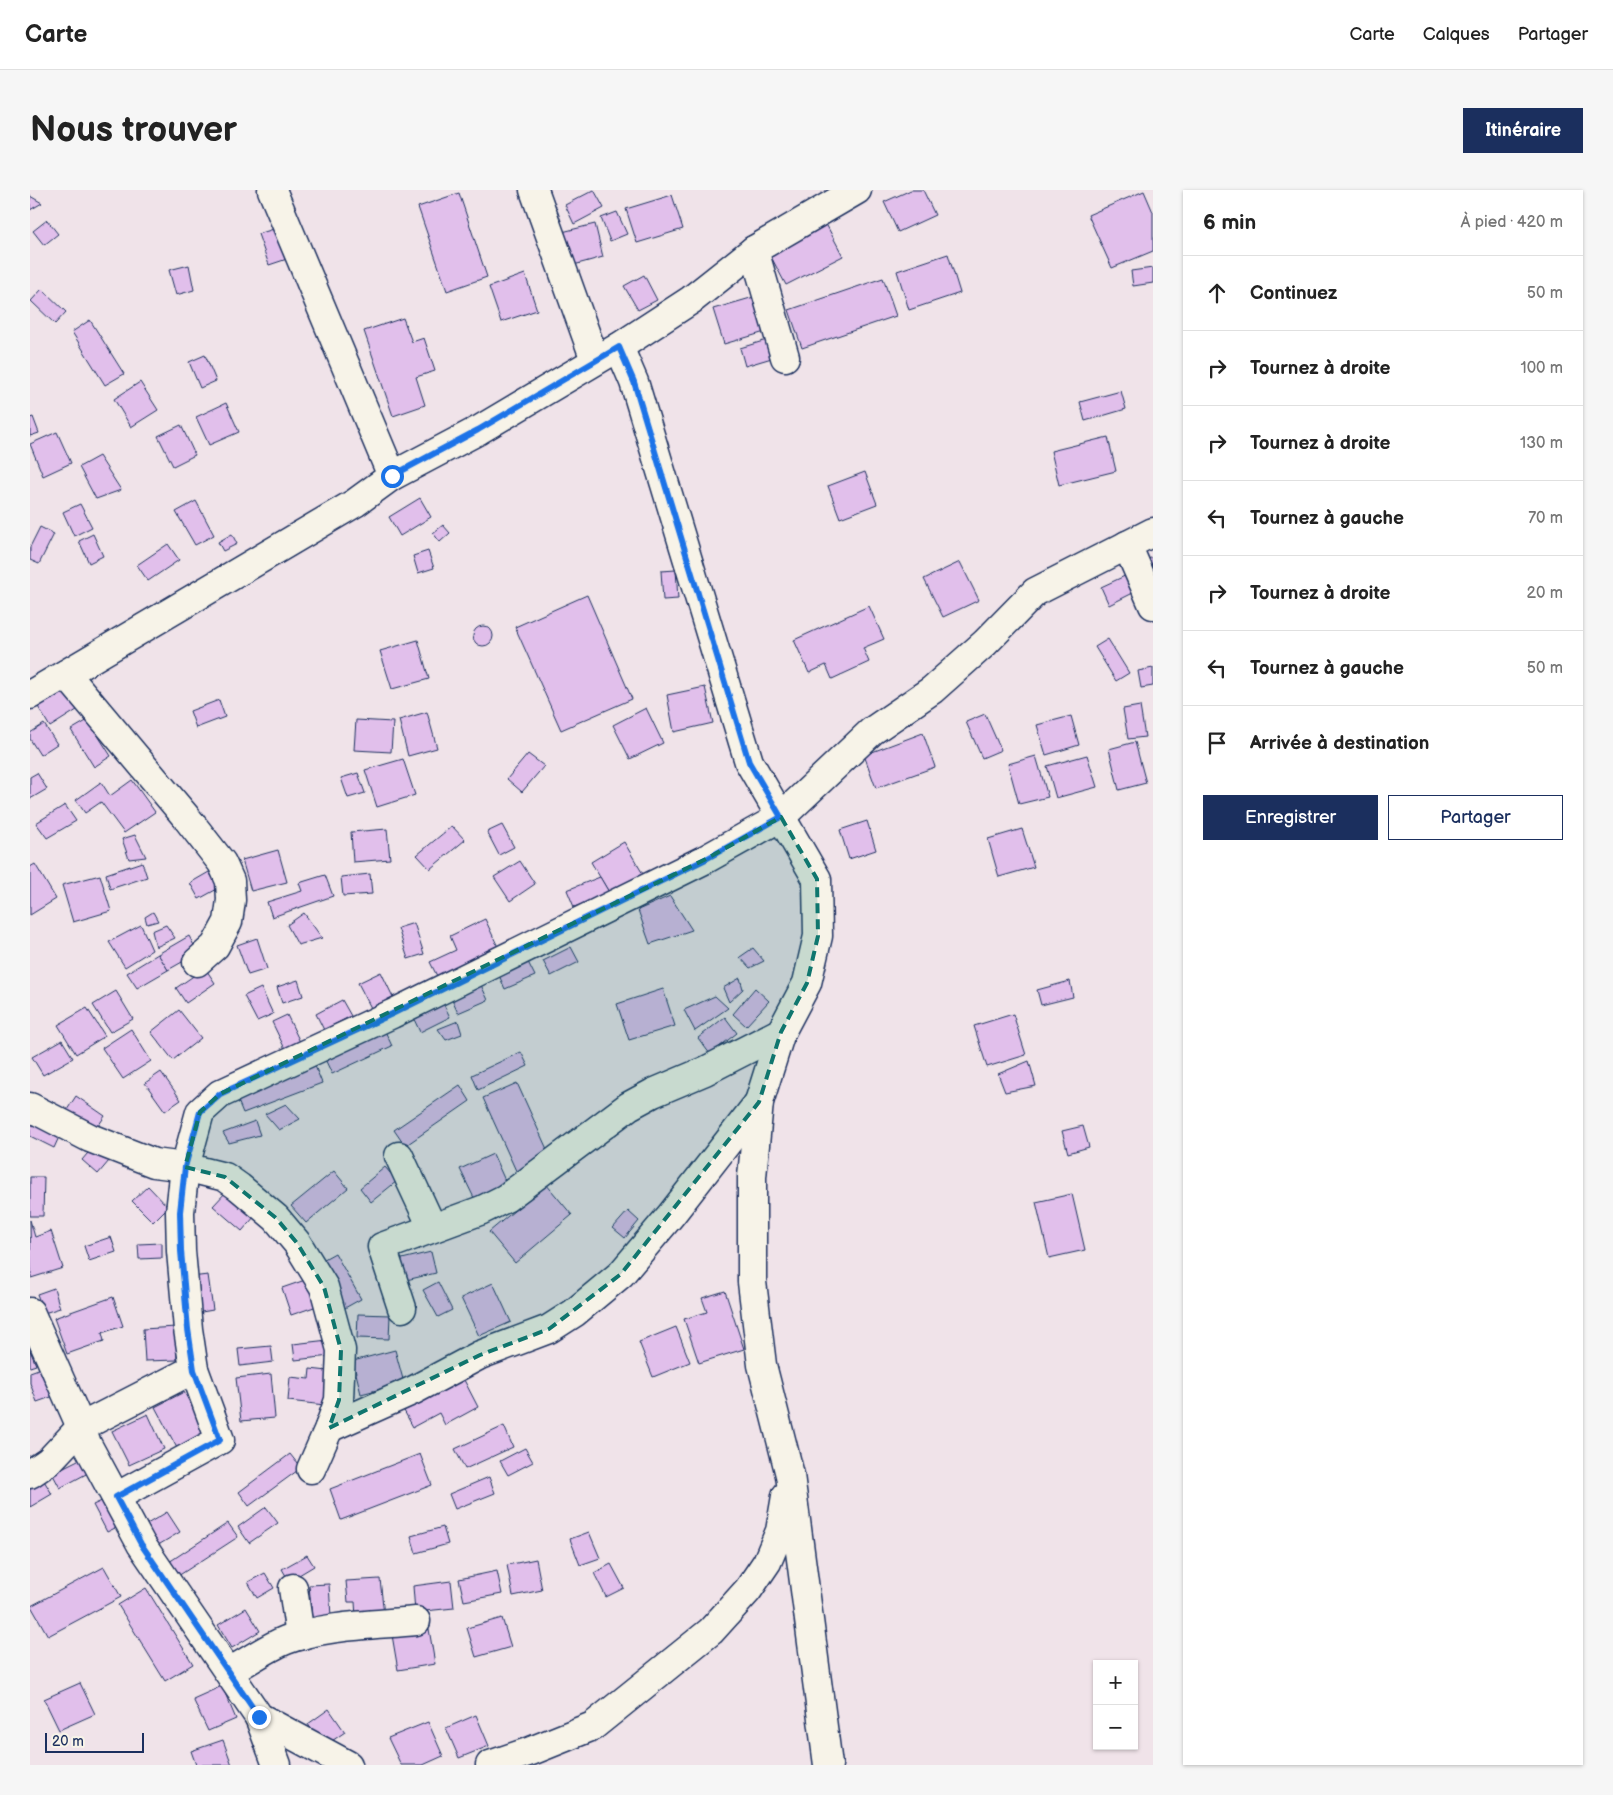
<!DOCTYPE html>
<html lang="fr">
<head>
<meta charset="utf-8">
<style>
  body { margin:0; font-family:"Balsamiq Sans",sans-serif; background:#f6f6f6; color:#222 }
  .controls { position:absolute; right:15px; bottom:15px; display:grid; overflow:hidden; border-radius:0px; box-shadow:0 1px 4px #0004 }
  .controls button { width:45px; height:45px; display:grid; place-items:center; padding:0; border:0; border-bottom:1px solid #e0e0e0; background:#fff; color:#222; font:25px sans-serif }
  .scale { position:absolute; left:15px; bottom:12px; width:99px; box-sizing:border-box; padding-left:5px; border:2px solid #1b2f5e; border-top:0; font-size:14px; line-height:18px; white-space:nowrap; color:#1b2f5e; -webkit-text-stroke:4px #f7f3e8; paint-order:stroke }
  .stop { position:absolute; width:15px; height:15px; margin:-11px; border:4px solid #1a73e8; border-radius:50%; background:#fff }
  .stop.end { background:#1a73e8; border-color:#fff; box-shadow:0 1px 5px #0008 }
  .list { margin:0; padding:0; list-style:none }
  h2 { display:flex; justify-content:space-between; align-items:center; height:65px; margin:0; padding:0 20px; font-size:21px }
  h2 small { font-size:16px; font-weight:400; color:#767676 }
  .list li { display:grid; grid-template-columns:32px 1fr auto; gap:15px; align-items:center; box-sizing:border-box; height:75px; padding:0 20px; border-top:1px solid #e0e0e0 }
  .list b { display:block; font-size:19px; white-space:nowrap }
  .list em { font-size:16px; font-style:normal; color:#767676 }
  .actions { display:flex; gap:10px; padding:15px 20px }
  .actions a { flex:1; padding:11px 0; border:1px solid #1b2f5e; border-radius:0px; text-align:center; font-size:18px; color:#1b2f5e }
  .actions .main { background:#1b2f5e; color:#fff }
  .icon { flex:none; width:28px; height:28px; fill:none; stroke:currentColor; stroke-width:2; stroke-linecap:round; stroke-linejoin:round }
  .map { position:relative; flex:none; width:1123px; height:1575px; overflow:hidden; border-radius:0px }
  header { display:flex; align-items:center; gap:30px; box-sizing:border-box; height:70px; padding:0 25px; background:#fff; border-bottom:1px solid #e0e0e0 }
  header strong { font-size:24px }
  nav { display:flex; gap:28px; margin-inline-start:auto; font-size:18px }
  .intro { display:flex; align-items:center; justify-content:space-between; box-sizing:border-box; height:120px; padding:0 30px }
  h1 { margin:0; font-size:35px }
  .button { padding:12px 22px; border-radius:0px; background:#1b2f5e; color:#fff; font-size:18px; font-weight:700 }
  main { display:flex; gap:30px; padding:0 30px }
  aside { flex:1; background:#fff; border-radius:0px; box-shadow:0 1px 4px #0004 }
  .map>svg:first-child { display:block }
  .building { fill:#e1bfeb; stroke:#1b2f5e }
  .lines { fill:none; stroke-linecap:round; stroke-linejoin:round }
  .minor-casing { stroke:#1b2f5e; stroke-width:31 }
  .minor { stroke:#f7f3e8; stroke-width:28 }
  .route { stroke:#1a73e8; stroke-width:6 }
  .marked { fill:#0f766e; fill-opacity:0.2; stroke:#0f766e; stroke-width:4; stroke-dasharray:10 6; stroke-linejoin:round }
</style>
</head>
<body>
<header>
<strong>Carte</strong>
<nav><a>Carte</a><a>Calques</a><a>Partager</a></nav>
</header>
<div class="intro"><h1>Nous trouver</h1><a class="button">Itinéraire</a></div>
<main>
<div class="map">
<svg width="1123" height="1575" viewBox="0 0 1123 1575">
  <rect width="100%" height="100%" fill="#f0e3e9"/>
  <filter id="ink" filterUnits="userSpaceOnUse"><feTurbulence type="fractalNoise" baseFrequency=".02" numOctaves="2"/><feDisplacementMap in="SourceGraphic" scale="10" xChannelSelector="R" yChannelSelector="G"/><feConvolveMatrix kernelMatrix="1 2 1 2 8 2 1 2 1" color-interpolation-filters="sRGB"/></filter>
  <g filter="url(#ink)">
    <!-- building -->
    <g class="building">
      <path d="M564,0l10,18 -30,16 -9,-19z"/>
      <path d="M881,0h12l12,25 -37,17 -14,-30z"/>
      <path d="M1114,1l9,21v39l-41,17 -24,-53z"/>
      <path d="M429,3l28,84 -40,14 -29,-84z"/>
      <path d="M642,5l11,34 -46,14 -11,-34z"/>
      <path d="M0,6l12,7 -12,7z"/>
      <path d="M587,22l10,22 -17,7 -9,-23z"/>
      <path d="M17,30l11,14 -14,11 -11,-14z"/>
      <path d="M565,34l8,33 -33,9 -8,-34z"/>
      <path d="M796,34l17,32 -57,29 -17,-32z"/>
      <path d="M250,37l10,31 -21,7 -11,-31z"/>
      <path d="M918,64l12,39 -51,17 -12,-39z"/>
      <path d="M159,75l5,25 -18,5 -7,-25z"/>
      <path d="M1123,78v15l-20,3 -2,-15z"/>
      <path d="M495,84l12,36 -36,12 -12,-35z"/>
      <path d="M614,85l13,25 -19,10 -14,-24z"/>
      <path d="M853,88l13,38 -94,32 -13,-38z"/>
      <path d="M12,99l24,23 -11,12 -24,-23z"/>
      <path d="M724,107l11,35 -41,12 -11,-35z"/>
      <path d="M373,128l9,24 12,-4 11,33 -19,6 9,28 -32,11 -29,-85z"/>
      <path d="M60,130l34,54 -19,11 -33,-53z"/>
      <path d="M740,149l5,18 -30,9 -5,-18z"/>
      <path d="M175,165l11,26 -16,7 -11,-26z"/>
      <path d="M110,192l18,28 -27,17 -17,-28z"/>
      <path d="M1091,201l5,18 -41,12 -5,-19z"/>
      <path d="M196,213l13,29 -30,13 -13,-28z"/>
      <path d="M3,227l6,16 -9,3v-18z"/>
      <path d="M151,235l14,30 -22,11 -15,-30z"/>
      <path d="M27,242l14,31 -28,13 -13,-32z"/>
      <path d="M1078,247l8,34 -57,14 -8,-34z"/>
      <path d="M69,266l22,34 -25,9 -17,-32z"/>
      <path d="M835,282l12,32 -37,14 -12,-32z"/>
      <path d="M390,308l11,19 -31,19 -11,-19z"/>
      <path d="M166,311l18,34 -19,10 -19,-33z"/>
      <path d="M50,314l12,23 -18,9 -11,-24z"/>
      <path d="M413,335l7,8 -10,9 -7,-9z"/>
      <path d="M10,337l14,7 -15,30 -9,-4v-13z"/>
      <path d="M63,344l10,22 -14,7 -10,-22z"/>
      <path d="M202,344l5,10 -14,7 -5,-9z"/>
      <path d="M138,354l11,16 -31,21 -11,-16z"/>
      <path d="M398,361l6,17 -16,5 -5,-17z"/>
      <path d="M1123,367v17l-7,-14z"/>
      <path d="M930,372l19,38 -36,17 -19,-38z"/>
      <path d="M646,380l2,29 -15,1 -2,-29z"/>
      <path d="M1099,384l8,17 -28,14 -8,-18z"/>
      <path d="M557,405l45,104 -71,31 -46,-103z"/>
      <path d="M839,416l15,33 -21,9 6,14 -37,17 -6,-14 -17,8 -15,-33z"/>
      <circle cx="453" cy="446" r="10"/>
      <path d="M1078,449l21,34 -13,8 -21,-34z"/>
      <path d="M388,450l11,39 -37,10 -12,-38z"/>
      <path d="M1123,478v18l-12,2 -3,-17z"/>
      <path d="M36,497l14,21 -30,19 -13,-22z"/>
      <path d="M675,497l8,36 -39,9 -7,-37z"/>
      <path d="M189,510l6,17 -29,11 -6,-17z"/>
      <path d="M1110,516l5,31 -17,2 -5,-30z"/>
      <path d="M616,518l17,35 -33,16 -17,-34z"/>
      <path d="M397,522l10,36 -29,8 -9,-36z"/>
      <path d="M955,524l16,36 -19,8 -16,-36z"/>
      <path d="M1041,526l8,29 -33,10 -9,-30z"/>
      <path d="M58,530l23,36 -17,11 -23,-37z"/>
      <path d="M326,530l37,2 -2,30 -37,-2z"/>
      <path d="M14,534l13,20 -17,11 -10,-16v-6z"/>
      <path d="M893,543l12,34 -59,21 -12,-33z"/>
      <path d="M1105,552l11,41 -27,7 -10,-41z"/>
      <path d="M498,564l16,12 -22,26 -15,-13z"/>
      <path d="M1057,565l10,32 -41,11 -9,-32z"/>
      <path d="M1006,566l12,41 -29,7 -11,-40z"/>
      <path d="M373,569l12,36 -38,12 -12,-37z"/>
      <path d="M7,583l10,16 -17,10v-22z"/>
      <path d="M328,583l7,20 -17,5 -7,-20z"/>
      <path d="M102,590l23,32 -31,21 -23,-31 -16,11 -9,-13 25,-18 9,14z"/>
      <path d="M35,615l11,16 -29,17 -11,-15z"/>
      <path d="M837,631l9,29 -27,9 -9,-29z"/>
      <path d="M472,635l12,22 -15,8 -12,-23z"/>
      <path d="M422,636l13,14 -35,29 -13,-14z"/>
      <path d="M357,639l3,30 -37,3 -2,-30z"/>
      <path d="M992,639l12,38 -35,10 -11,-38z"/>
      <path d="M105,645l11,22 -17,2 -7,-20z"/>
      <path d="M594,652l19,32 -33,20 -19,-32z"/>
      <path d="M248,660l9,32 -36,9 -9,-31z"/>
      <path d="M490,671l15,23 -25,17 -16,-24z"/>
      <path d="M112,672l5,15 -37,12 -4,-15z"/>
      <path d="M5,674l21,35 -26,16v-48z"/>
      <path d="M179,682l10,16 -20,11 -9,-16z"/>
      <path d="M340,684l2,20 -29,2 -2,-19z"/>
      <path d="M70,685l11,36 -38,11 -11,-37z"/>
      <path d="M295,685l8,21 -61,21 -5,-15 35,-11 -3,-8z"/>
      <path d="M570,687l10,17 -36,13 -7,-17z"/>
      <path d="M640,706l22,34 -42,14 -12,-34z"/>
      <path d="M123,722l5,9 -11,3 -2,-7z"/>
      <path d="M274,723l18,25 -24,7 -11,-20z"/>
      <path d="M455,729l13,28 -61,29 -7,-14 26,-12 -6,-14z"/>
      <path d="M384,733l10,31 -16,5 -10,-31z"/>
      <path d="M111,735l11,25 -27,17 -16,-25z"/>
      <path d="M136,735l9,13 -19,9 -4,-16z"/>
      <path d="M159,746l9,17 -30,17 -10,-16z"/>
      <path d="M227,748l10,31 -19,6 -11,-30z"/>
      <path d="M541,757l8,15 -28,14 -8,-15z"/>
      <path d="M723,758l11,13 -14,7 -10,-11z"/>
      <path d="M128,764l10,16 -31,18 -10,-15z"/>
      <path d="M497,770l8,16 -30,13 -7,-16z"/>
      <path d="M175,778l10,15 -29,20 -10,-15z"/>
      <path d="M351,782l12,25 -22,11 -13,-25z"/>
      <path d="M710,788l3,11 -14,13 -6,-14z"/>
      <path d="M268,790l5,16 -21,7 -5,-16z"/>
      <path d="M1040,791l3,16 -32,8 -4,-15z"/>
      <path d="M451,795l7,15 -30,13 -7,-15z"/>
      <path d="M231,798l12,26 -16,7 -13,-25z"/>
      <path d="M725,798l14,13 -23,25 -13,-12z"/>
      <path d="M633,799l12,37 -46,14 -12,-36z"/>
      <path d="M86,801l17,28 -23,13 -17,-27z"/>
      <path d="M685,806l13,12 -33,23 -11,-21z"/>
      <path d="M312,810l9,16 -27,14 -8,-16z"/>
      <path d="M412,811l8,16 -30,15 -8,-17z"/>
      <path d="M57,818l18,28 -29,18 -18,-29z"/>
      <path d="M149,820l22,28 -28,22 -22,-28z"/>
      <path d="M983,824l13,41 -39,12 -13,-41z"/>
      <path d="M257,825l14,29 -15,7 -14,-29z"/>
      <path d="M695,827l12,16 -27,21 -12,-16z"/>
      <path d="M428,831l4,13 -16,6 -8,-11z"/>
      <path d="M101,839l20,32 -28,18 -21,-31z"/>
      <path d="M354,839l8,17 -60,28 -8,-17z"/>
      <path d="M32,850l11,18 -30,17 -11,-18z"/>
      <path d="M491,862l7,14 -50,24 -6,-15z"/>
      <path d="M999,871l7,25 -31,6 -7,-18z"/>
      <path d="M285,876l7,17 -79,30 -7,-17z"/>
      <path d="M131,882l20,28 -16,11 -20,-28z"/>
      <path d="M487,893l34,75 -34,15 -34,-75z"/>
      <path d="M430,895l10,16 -65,45 -11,-16z"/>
      <path d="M46,906l29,20 -11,16 -29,-19z"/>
      <path d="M256,914l14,15 -21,11 -14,-16z"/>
      <path d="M5,923l29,13 -10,22 -24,-12v-11z"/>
      <path d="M225,931l5,14 -31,8 -6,-10z"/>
      <path d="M1053,936l6,21 -21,6 -6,-22z"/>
      <path d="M63,957l16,14 -11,13 -16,-14z"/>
      <path d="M463,964l14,31 -32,15 -15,-31z"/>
      <path d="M355,977l12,14 -26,21 -11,-14z"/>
      <path d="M304,981l14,17 -42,35 -15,-17z"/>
      <path d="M0,987h14l-1,39h-13z"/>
      <path d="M516,994l26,31 -57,48 -26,-31z"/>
      <path d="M118,996l20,21 -15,15 -21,-21z"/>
      <path d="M196,1002l29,24 -13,15 -29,-25z"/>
      <path d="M1042,1004l13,56 -36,8 -13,-56z"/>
      <path d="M598,1021l11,10 -14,17 -12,-10z"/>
      <path d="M0,1030l5,17 16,-6 12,37 -32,10z"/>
      <path d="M81,1047l5,15 -27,9 -5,-15z"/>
      <path d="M132,1053v15l-23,1 -1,-15z"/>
      <path d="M401,1062l5,21 -34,8 -4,-21z"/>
      <path d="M305,1063l26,46 -18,10 -26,-46z"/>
      <path d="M178,1085l5,35 -17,3 -5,-36z"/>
      <path d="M281,1088l9,27 -29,10 -9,-27z"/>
      <path d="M408,1092l14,28 -14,7 -15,-27z"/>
      <path d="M463,1093l18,39 -32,14 -18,-38z"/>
      <path d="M24,1098l6,20 -16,5 -7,-19z"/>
      <path d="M695,1101l19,58 -45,14 -15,-44 23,-7 -5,-14z"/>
      <path d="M83,1107l10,29 -21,7 2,8 -37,13 -13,-36z"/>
      <path d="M328,1124l32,1 -1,24 -32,-1z"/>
      <path d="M146,1137l1,33 -32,1 -2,-32z"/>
      <path d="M646,1137l14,35 -37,15 -14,-35z"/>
      <path d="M298,1150l2,16 -35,4 -2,-16z"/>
      <path d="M241,1156l2,16 -33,4 -2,-17z"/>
      <path d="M0,1160l6,15 -6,2z"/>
      <path d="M365,1160l9,33 -43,11 -8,-33z"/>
      <path d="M14,1177l10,29 -17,6 -7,-19v-11z"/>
      <path d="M280,1179l18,2 -3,34 -37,-4 2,-24 19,2z"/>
      <path d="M241,1184l4,44 -34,3 -5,-43z"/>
      <path d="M433,1188l15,29 -33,18 -6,-12 -26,14 -10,-18z"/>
      <path d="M154,1202l22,40 -29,16 -22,-41z"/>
      <path d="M118,1224l16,35 -35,16 -17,-34z"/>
      <path d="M474,1236l9,21 -48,22 -10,-20z"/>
      <path d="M495,1258l8,14 -25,13 -8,-14z"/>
      <path d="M260,1264l11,14 -52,38 -10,-14z"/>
      <path d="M390,1264l12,31 -91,35 -11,-31z"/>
      <path d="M50,1269l8,14 -28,15 -8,-15z"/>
      <path d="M459,1287l6,16 -40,16 -6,-15z"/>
      <path d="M13,1289l9,15 -22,13v-21z"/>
      <path d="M76,1309l13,27 -12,6 -14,-27z"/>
      <path d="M236,1317l12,16 -29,20 -11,-16z"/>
      <path d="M137,1322l13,20 -25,15 -13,-20z"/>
      <path d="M198,1333l10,14 -60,39 -9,-14z"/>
      <path d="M413,1337l5,17 -32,9 -5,-17z"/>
      <path d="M559,1342l11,26 -20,7 -10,-26z"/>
      <path d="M277,1365l7,11 -25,15 -7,-12z"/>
      <path d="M506,1369l6,31 -29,6 -6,-31z"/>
      <path d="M581,1374l13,24 -18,9 -12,-24z"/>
      <path d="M74,1377l17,30 -73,39 -17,-30z"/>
      <path d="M467,1381l5,23 -38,7 -5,-22z"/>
      <path d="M235,1383l9,15 -17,10 -9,-16z"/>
      <path d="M350,1389l4,36 -28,2 -1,-15h-7l-2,-21z"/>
      <path d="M421,1391l3,27 -39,4 -2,-26z"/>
      <path d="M299,1394l2,33 -19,2 -3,-34z"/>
      <path d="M116,1398l47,76 -28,17 -47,-76z"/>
      <path d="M216,1418l14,23 -28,17 -14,-23z"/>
      <path d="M472,1428l9,29 -35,10 -9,-29z"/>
      <path d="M399,1439l6,35 -37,6 -6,-35z"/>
      <path d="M50,1493l15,31 -36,16 -15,-31z"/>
      <path d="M192,1496l14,33 -28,12 -15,-32z"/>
      <path d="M299,1519l16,23 -22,15 -15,-23z"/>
      <path d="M446,1525l13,31 -30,12 -13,-30z"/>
      <path d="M398,1532l15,34 -20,9h-22l-13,-27z"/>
      <path d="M193,1550l9,25h-36l-5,-14z"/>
    </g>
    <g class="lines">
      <!-- minor casing -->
      <g class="minor-casing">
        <g id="minor">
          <path d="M242,0l120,286"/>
          <path d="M504,0l61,170"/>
          <path d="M724,60l31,107"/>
          <path d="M589,157l15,35 115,380 68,117 1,57 -11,47 -26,49 -22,70 -7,75v105l10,83 28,110 38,290"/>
          <path d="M1097,355l26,60"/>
          <path d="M36,484l120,143 36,46 8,18 1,19 -3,22 -13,24 -18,16"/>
          <path d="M0,505l325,-192 37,-27 87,-46 140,-83 72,-47 63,-50 103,-60"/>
          <path d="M0,917l60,31 64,25 31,4 40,10 14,10 37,31 21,25 27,44 17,63 -2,50 -10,28 -18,41"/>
          <path d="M369,966l33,71"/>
          <path d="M372,1118l-20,-61 100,-37 24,-12 123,-92 24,-13 52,-22 76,-39"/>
          <path d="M0,1122l51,115 6,17 54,100 118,173 89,48"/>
          <path d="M299,1238l85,-38 66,-35 69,-26 25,-16 47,-39 50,-59 88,-113"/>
          <path d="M0,1284l19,-13 32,-34 113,-58"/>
          <path d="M86,1307l104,-57 -26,-71 -6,-40 -7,-78 -1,-39 5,-45 15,-55 20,-18 172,-80 314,-155 75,-42 91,-86 60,-41 53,-47 50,-51 118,-60"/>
          <path d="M263,1398l7,48"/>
          <path d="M199,1482c18,-10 39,-25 57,-32 40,-15 89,-15 130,-19"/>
          <path d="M229,1527l18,48"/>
          <path d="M460,1575l41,-14 62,-25 118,-95 37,-41 19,-28 13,-31 6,-35"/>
        </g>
      </g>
      <!-- minor -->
      <use href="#minor" class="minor"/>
    </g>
  </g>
  <g class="lines" filter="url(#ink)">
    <!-- route -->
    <path class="route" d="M229,1527l-118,-173 -25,-47 104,-57 -26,-70 -6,-41 -7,-78 -1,-39 5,-45 15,-55 20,-18 172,-80 314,-155 75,-42 -32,-55 -115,-380 -15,-35 -141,83 -86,46"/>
  </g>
  <!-- marked area -->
  <path class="marked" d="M751,627l36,62 1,57 -11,47 -26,49 -22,70 -138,172 -72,55 -69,26 -151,73 10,-28 2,-50 -17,-63 -27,-44 -21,-25 -51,-41 -40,-10 15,-55 20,-18 486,-235z"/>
</svg>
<div class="controls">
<button>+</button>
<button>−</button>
</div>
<div class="scale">20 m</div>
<div class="stop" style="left:362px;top:286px"></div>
<div class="stop end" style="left:229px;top:1527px"></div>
</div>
<aside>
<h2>6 min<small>À pied · 420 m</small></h2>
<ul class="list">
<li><svg class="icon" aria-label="ahead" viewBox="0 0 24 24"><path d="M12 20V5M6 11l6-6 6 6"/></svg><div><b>Continuez</b></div><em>50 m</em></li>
<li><svg class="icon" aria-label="right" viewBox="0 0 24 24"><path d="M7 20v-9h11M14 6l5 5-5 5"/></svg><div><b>Tournez à droite</b></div><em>100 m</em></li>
<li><svg class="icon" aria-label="right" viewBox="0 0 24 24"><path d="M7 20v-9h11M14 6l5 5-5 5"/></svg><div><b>Tournez à droite</b></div><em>130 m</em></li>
<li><svg class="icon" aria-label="left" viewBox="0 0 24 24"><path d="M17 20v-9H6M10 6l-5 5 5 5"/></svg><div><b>Tournez à gauche</b></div><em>70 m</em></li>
<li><svg class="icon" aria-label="right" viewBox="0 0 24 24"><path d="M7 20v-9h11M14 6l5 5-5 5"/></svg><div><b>Tournez à droite</b></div><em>20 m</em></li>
<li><svg class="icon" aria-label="left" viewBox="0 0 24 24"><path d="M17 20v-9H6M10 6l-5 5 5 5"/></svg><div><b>Tournez à gauche</b></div><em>50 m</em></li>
<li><svg class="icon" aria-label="arrive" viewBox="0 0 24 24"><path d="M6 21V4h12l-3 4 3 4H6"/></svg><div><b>Arrivée à destination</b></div></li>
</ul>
<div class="actions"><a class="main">Enregistrer</a><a>Partager</a></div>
</aside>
</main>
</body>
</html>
